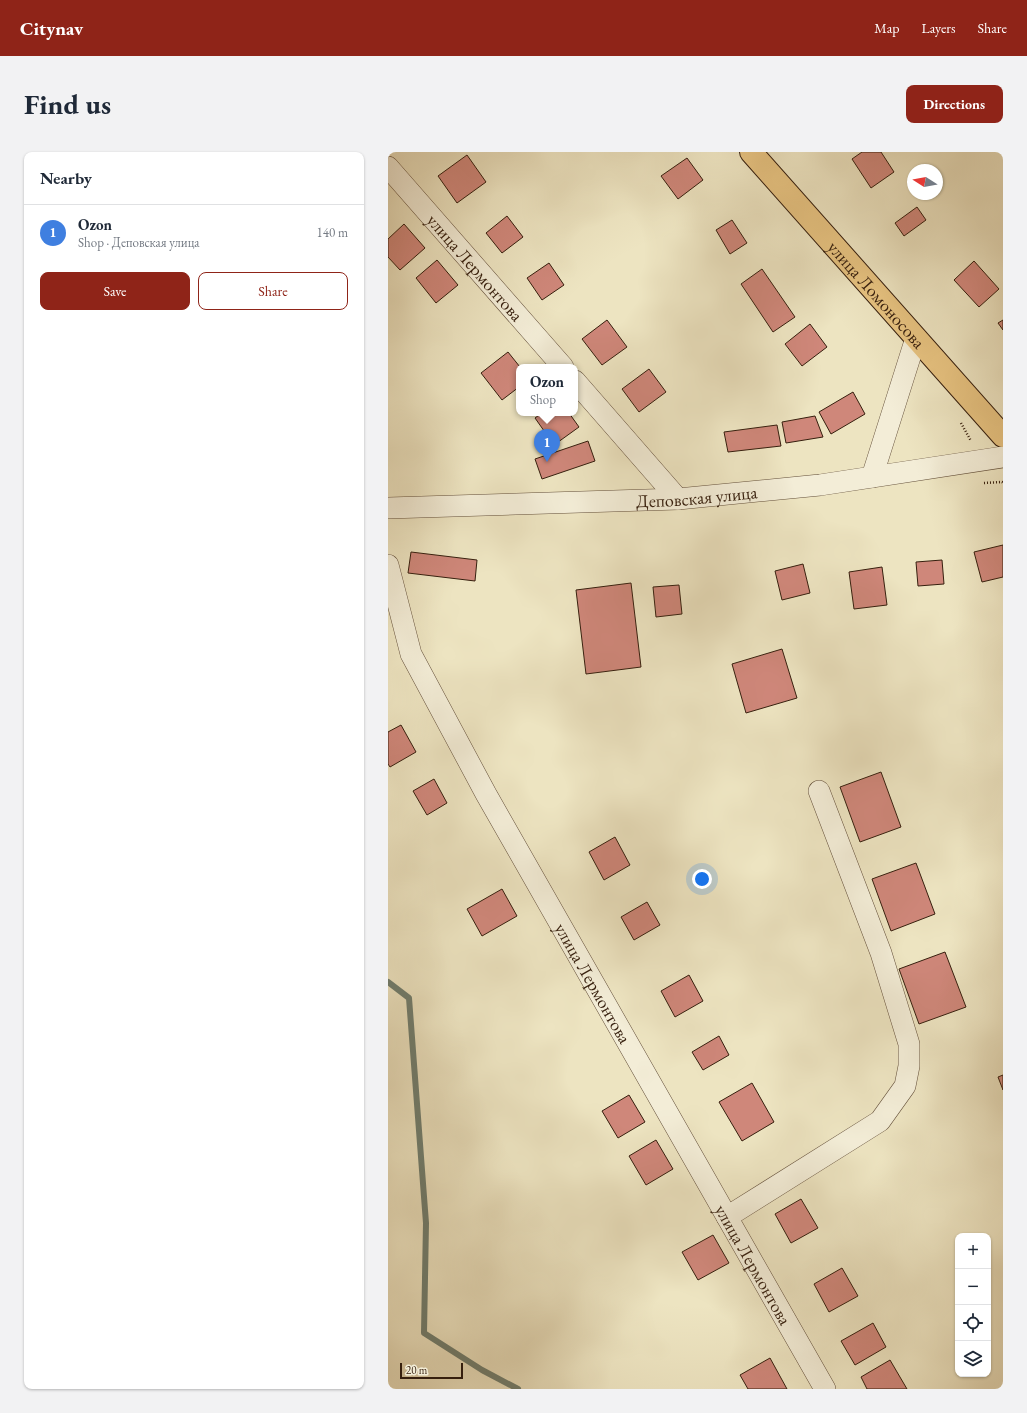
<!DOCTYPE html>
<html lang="en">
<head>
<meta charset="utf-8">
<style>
  body { margin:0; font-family:"EB Garamond",serif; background:#f2f2f3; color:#1f2937 }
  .controls { position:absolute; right:12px; bottom:12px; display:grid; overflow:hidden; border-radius:8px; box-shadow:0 1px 3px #0004 }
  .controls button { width:36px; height:36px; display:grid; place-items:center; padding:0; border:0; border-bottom:1px solid #e0e1e3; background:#fff; color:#1f2937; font:20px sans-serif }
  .compass { position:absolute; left:519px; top:12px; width:36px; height:36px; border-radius:50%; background:#fff; box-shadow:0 1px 3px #0004; rotate:281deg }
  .scale { position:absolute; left:12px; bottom:10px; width:63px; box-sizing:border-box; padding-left:4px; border:2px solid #361f0e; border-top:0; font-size:11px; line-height:14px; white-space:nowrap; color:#361f0e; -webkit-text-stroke:3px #f3edd7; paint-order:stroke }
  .you { position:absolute; left:314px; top:727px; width:14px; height:14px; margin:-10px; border:3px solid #fff; border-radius:50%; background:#1a73e8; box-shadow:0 0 0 6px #1a73e833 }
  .badge { display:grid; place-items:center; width:26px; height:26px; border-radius:50%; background:#8f2418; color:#fff; font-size:13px; font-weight:700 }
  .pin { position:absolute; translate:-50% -33px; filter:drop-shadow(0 1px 2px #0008) }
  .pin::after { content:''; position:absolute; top:21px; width:14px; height:12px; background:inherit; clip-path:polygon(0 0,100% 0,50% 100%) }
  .popup { position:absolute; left:128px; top:212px; width:62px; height:52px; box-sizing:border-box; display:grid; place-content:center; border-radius:8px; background:#fff; filter:drop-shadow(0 1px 3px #0005); font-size:13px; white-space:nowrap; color:#747a83 }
  .popup b { font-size:15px; color:#1f2937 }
  .popup::after { content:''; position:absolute; left:50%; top:100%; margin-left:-8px; border:8px solid transparent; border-top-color:#fff }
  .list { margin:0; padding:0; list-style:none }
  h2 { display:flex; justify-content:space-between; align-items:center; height:52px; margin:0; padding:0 16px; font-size:17px }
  h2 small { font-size:13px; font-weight:400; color:#747a83 }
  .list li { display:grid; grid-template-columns:26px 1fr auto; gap:12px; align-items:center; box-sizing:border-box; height:56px; padding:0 16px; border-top:1px solid #e0e1e3 }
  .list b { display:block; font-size:15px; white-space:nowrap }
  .list p { margin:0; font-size:13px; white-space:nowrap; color:#747a83 }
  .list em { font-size:13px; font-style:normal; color:#747a83 }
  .actions { display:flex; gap:8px; padding:12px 16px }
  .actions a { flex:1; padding:9px 0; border:1px solid #8f2418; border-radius:8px; text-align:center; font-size:14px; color:#8f2418 }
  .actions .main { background:#8f2418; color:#fff }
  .icon { flex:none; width:22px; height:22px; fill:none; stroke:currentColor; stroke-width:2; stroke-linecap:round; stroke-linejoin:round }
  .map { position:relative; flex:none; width:615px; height:1237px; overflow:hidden; border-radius:8px }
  header { display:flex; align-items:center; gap:24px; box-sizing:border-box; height:56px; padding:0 20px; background:#8f2418; color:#fff }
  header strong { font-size:19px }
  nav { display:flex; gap:22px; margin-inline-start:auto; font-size:14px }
  .intro { display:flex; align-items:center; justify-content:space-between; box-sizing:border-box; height:96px; padding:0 24px }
  h1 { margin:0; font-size:28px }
  .button { padding:10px 18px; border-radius:8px; background:#8f2418; color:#fff; font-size:14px; font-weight:700 }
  main { display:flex; gap:24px; padding:0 24px }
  aside { flex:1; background:#fff; border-radius:8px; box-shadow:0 1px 3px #0004 }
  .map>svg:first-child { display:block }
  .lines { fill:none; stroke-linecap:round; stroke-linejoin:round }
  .stream { stroke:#717f70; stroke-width:6 }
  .building { fill:#cf877a; stroke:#361f0e }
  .minor-casing { stroke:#64503b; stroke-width:22 }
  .major-casing { stroke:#361f0e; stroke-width:24 }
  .path { stroke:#361f0e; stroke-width:2.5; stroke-dasharray:1 2; stroke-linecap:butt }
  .minor { stroke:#f3edd7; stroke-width:21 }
  .major { stroke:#e6c280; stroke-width:22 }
  .labels { text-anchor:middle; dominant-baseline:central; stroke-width:3; stroke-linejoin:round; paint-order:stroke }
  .street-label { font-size:18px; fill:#361f0e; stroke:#f3edd7 }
</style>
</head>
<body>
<header>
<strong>Citynav</strong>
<nav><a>Map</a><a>Layers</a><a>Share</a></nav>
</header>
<div class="intro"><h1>Find us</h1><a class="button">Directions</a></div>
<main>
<aside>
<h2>Nearby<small></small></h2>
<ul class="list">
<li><span class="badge" style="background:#3f7fe0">1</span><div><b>Ozon</b><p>Shop · Деповская улица</p></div><em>140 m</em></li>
</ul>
<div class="actions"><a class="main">Save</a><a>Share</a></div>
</aside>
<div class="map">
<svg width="615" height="1237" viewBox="0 0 615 1237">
  <rect width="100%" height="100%" fill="#ede4c1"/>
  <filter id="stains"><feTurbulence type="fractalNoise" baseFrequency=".005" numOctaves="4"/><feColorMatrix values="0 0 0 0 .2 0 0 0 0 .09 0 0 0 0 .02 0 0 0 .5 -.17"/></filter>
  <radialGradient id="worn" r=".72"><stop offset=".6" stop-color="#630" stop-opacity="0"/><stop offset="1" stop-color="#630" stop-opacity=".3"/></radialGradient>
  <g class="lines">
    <!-- stream -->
    <path class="stream" d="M0,830l21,16 17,225 -2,110 58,37 36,19"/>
  </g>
  <!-- building -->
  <g class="building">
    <path d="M474,0h19l13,20 -23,16 -19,-29z"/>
    <path d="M79,3l19,27 -29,21 -19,-27z"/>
    <path d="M299,6l16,22 -25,19 -17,-23z"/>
    <path d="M529,55l9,13 -22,16 -9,-13z"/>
    <path d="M119,64l16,21 -21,16 -16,-20z"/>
    <path d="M344,68l15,23 -17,11 -14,-24z"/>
    <path d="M16,72l21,24 -25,22 -12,-13v-18z"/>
    <path d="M49,108l21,25 -22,18 -20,-25z"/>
    <path d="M586,109l25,28 -20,18 -25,-27z"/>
    <path d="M161,111l15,22 -22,15 -15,-22z"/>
    <path d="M374,117l33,48 -22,15 -32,-48z"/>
    <path d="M219,168l20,27 -25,18 -20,-26z"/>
    <path d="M615,168v10l-5,-7z"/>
    <path d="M422,172l17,23 -25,19 -17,-22z"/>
    <path d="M120,200l12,15 -1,20 -17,13 -21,-27z"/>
    <path d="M261,217l17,23 -27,20 -17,-23z"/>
    <path d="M465,240l12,22 -34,20 -12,-22z"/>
    <path d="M154,261h27l10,14 -25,18 -19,-27z"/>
    <path d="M427,264l8,21 -37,6 -4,-21z"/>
    <path d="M389,273l4,21 -53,6 -4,-20z"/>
    <path d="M200,289l7,20 -53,18 -7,-20z"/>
    <path d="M615,393v32l-21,5 -8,-30z"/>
    <path d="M23,400l66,8 -2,21 -67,-8z"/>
    <path d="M554,408l2,24 -26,2 -2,-24z"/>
    <path d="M415,412l7,29 -28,7 -7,-29z"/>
    <path d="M494,415l5,38 -33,4 -5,-37z"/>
    <path d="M243,431l10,84 -55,7 -10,-84z"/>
    <path d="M291,433l3,29 -26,3 -3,-30z"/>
    <path d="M394,497l15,49 -51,15 -14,-49z"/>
    <path d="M13,573l15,27 -26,15 -2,-3v-32z"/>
    <path d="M493,620l20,55 -41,15 -20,-55z"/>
    <path d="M46,627l13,24 -20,12 -14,-24z"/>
    <path d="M227,685l15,28 -26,15 -15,-28z"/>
    <path d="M528,711l19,51 -44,17 -19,-52z"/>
    <path d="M114,737l15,27 -35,20 -15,-27z"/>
    <path d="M259,750l13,23 -26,15 -13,-23z"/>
    <path d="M557,800l21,55 -47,17 -20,-55z"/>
    <path d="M301,823l14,26 -28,16 -14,-26z"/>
    <path d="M331,884l10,19 -26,15 -11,-18z"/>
    <path d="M615,923v15l-5,-13z"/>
    <path d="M364,931l22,39 -32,19 -23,-39z"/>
    <path d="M241,943l16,27 -27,16 -16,-27z"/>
    <path d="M268,988l17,29 -27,16 -17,-29z"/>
    <path d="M413,1047l17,29 -27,15 -16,-29z"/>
    <path d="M325,1083l16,28 -31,17 -16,-28z"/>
    <path d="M454,1116l16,28 -29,16 -15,-28z"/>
    <path d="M485,1171l13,24 -31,18 -14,-24z"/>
    <path d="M382,1206l17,31h-39l-8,-14z"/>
    <path d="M502,1208l17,29h-40l-6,-12z"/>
  </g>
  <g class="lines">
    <!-- minor casing -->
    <g class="minor-casing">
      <g id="minor">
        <path id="s1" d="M0,15l175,200"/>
        <path d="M187,229l103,118"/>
        <path d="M484,325l44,-139"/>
        <path id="s2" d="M0,356l290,-9 142,-14 183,-28"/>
        <path id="s3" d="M0,413l23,89 75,140 339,595"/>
        <path d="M339,1065l153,-96 25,-35 4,-20v-22l-28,-91 -62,-162"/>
      </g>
    </g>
    <!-- major casing -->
    <g class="major-casing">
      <g id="major">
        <path id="s4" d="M363,0l252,284"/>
      </g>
    </g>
    <!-- path -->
    <g class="path">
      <path d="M573,271l10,18"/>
      <path d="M596,331l18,-1 1,1"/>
    </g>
    <!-- minor -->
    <use href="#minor" class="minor"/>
    <!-- major -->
    <use href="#major" class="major"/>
  </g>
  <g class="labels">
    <!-- street labels -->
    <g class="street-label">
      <text stroke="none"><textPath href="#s1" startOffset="133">улица Лермонтова</textPath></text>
      <text stroke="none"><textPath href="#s4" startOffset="190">улица Ломоносова</textPath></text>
      <text stroke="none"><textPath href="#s2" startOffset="309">Деповская улица</textPath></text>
      <text stroke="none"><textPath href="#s3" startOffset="468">улица Лермонтова</textPath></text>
      <text stroke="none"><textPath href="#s3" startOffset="792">улица Лермонтова</textPath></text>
    </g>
  </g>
  <rect width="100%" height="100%" filter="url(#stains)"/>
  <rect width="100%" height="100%" fill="url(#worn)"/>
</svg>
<div class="controls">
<button>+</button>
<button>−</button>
<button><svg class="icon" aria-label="locate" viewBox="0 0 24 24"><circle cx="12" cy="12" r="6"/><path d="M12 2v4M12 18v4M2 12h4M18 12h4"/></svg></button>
<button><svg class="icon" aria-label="layers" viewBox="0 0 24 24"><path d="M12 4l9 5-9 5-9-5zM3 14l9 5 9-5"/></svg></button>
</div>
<svg class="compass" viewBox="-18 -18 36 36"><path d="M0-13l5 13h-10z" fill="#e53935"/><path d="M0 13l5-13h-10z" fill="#747a83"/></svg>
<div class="scale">20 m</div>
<div class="you"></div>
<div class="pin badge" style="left:159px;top:310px;background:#3f7fe0">1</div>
<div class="popup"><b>Ozon</b>Shop</div>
</div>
</main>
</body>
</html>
